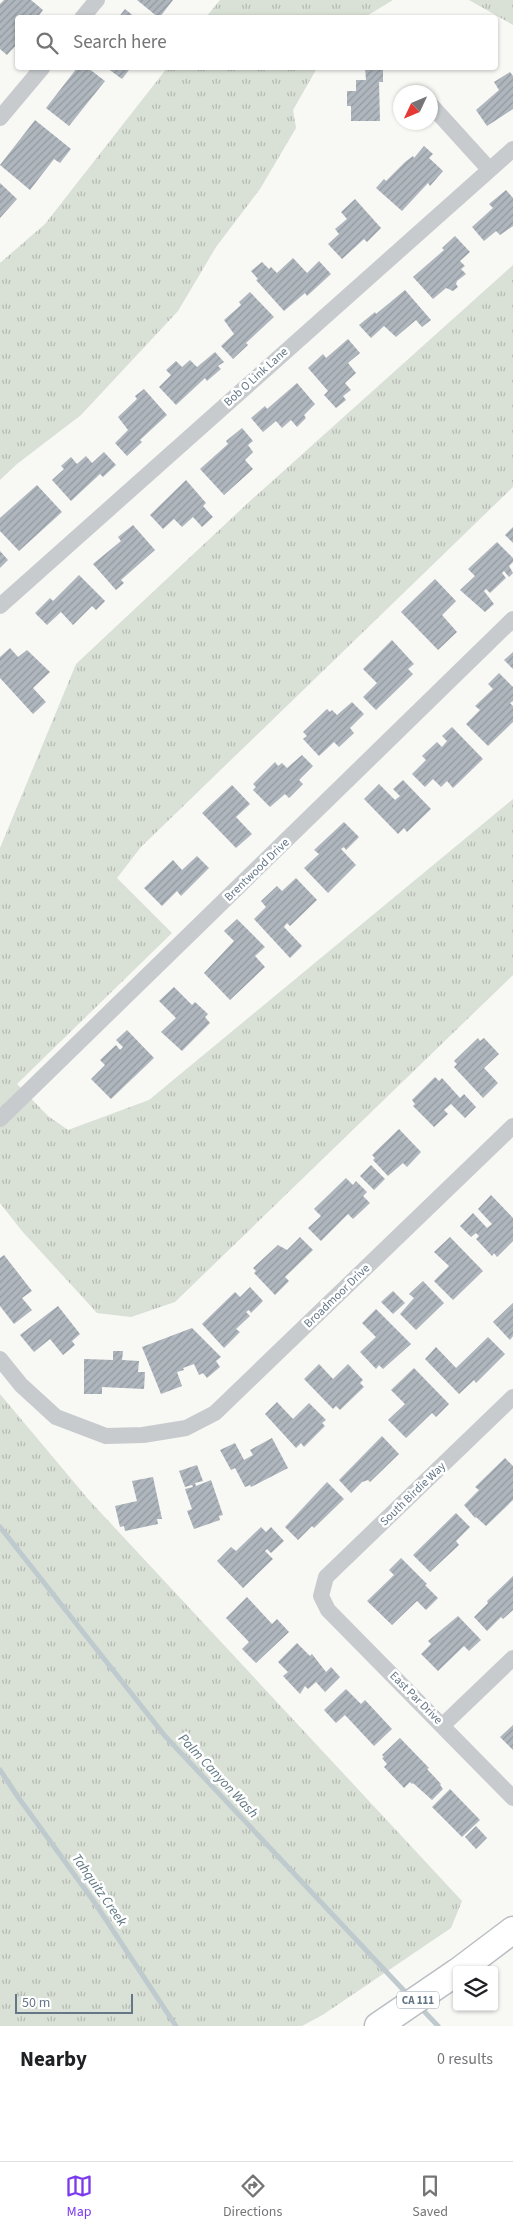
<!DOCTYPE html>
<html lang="en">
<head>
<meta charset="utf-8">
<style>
  body { margin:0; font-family:"Source Sans 3",sans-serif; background:#f6f6f6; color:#202124 }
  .controls { position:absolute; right:15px; bottom:15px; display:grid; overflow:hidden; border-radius:5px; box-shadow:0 1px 4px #0004 }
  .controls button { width:45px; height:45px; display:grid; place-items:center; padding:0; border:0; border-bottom:1px solid #e0e0e0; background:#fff; color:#202124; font:25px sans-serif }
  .compass { position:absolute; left:393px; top:85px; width:45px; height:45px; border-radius:50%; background:#fff; box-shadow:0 1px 4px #0004; rotate:226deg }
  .scale { position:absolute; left:15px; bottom:12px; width:118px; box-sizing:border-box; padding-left:5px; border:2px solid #657687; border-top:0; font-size:14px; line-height:18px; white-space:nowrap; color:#657687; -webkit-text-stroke:4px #fff; paint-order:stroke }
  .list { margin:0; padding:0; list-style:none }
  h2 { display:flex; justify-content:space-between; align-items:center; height:65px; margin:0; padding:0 20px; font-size:21px }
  h2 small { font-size:16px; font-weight:400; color:#757577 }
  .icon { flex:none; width:28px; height:28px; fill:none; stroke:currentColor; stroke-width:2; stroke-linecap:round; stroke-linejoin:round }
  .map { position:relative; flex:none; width:513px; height:2026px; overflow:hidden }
  .search { position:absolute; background:#fff; box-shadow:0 1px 4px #0004; left:15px; right:15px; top:15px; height:55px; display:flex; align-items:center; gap:12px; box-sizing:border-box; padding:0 18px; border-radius:5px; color:#757577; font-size:19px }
  .sheet { height:135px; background:#fff }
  nav { display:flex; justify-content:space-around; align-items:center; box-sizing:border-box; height:70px; border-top:1px solid #e0e0e0; background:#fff; font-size:14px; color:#757577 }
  nav a { display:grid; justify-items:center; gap:2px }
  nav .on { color:#7c3aed }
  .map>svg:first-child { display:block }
  .grass { fill:url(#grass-tufts) }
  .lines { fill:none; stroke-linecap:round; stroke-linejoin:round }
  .stream { stroke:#bfcace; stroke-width:5 }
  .building { fill:url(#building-hatch) }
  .primary-casing { stroke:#babec2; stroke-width:29 }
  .street { stroke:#c7cbce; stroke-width:16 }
  .primary { stroke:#fff; stroke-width:26 }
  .labels { text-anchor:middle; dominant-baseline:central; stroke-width:5; stroke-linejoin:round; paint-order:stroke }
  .shield { fill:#fff; stroke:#939fab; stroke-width:1 }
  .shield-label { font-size:11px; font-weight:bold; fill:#657687 }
  .street-label { font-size:12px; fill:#657687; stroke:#fff }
  .water-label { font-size:14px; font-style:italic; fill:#617883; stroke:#fff }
</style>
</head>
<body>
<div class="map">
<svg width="513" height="2026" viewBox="0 0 513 2026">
  <defs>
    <pattern id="grass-tufts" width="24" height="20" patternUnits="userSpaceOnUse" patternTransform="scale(1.25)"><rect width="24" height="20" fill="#d9e0d5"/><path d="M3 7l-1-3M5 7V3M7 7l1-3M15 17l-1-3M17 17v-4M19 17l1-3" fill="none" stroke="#b4bab2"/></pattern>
    <pattern id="building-hatch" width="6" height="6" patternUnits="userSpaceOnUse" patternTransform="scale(1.25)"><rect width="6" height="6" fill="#afb6bd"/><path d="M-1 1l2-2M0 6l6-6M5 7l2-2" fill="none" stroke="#92999f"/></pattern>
  </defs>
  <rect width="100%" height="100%" fill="#f8f8f5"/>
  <!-- grass -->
  <g class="grass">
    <path d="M220,0h173l-28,17h-159z"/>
    <path d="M469,0h44v25z"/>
    <path d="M167,68h150l-24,42 3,18 -36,61 -44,58 -38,64 -97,104 -64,49 -17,16v-217l45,-39z"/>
    <path d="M513,265v222l-372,360 -24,31 55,55 -155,151 31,32 20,14 81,-30 364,-301v176l-338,327 -44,15 -34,-4 -75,-82 -22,-28v-355l76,-184 174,-163z"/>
    <path d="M0,1394l88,105 374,402 -11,27 -127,86 -22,12h-302z"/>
  </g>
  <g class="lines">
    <!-- stream -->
    <g class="stream">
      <path d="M0,1527l165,209 245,261"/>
      <path d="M0,1770l18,27 77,106 81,123"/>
      <path d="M419,2006l19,20"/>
    </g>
  </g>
  <!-- building -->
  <g class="building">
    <path d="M4,0h27l12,10 -6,8h-19v25l-11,12 -7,-6v-45z"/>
    <path d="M137,0h36l-14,18z"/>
    <path d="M125,9l11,9h-18z"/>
    <path d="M77,68h11l17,13 -36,45 -23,-18z"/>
    <path d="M107,68h19l3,2 -7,9z"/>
    <path d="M365,68h18v14h-4l1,39h-29v-15h-4v-15h9v-11h10z"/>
    <path d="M510,72l3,4v33l-26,17 -11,-16 23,-20 -5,-8z"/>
    <path d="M35,120l36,29 -11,14 -6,-4 -24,31 -30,-25z"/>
    <path d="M424,146l9,8 -4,4 14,13 -13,15 -2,-3 -26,28 -26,-23 8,-9 2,2 19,-19 8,-6 1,2z"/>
    <path d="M0,183l17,16 -17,19z"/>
    <path d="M506,190l7,8v28l-13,9 -4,-4 -12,10 -12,-14 21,-19 -4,-4z"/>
    <path d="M355,199l26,29 -14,14 -3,-3 -22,20 -14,-15 11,-10 -4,-5 12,-10 -6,-7z"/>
    <path d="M455,236l15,16 -10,9 5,5 -4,3 5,5 -9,7 -1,3 2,3 -5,4 -7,-3 -13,11 -20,-22 31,-27 -2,-2z"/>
    <path d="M293,258l14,15 12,-12 12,13 -24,22 -2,-3 -21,18 -28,-31 2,-1 -7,-8 11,-9 7,7 2,-2 6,6z"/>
    <path d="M405,290l26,30 -9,7 -6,-7 -20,17 -12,-11 -13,12 -12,-13 16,-13 1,2z"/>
    <path d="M250,292l24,25 -28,26 2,2 -15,14 -12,-13 13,-12 -10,-14 17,-15 -2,-3z"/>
    <path d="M348,339l12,14 -12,10 8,10 -11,10 6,7 -8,6 3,4 -10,8 -12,-13 4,-4 -20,-23 15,-14 3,4z"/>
    <path d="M215,352l9,10 -6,4 3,3 -14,12 -2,-3 -29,27 -17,-18 12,-12 -5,-5 10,-9 6,6 8,-7 7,7z"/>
    <path d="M297,383l18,21 -11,11 2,3 -9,9 -6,-7 -9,8 -6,-7 -13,11 -12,-14 14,-12 2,3z"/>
    <path d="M144,389l23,26 -27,25 2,2 -15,14 -12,-13 13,-13 -10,-13 19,-18 -2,-3z"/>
    <path d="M242,428l11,13 -5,4 5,7 -8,8 8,9 -29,26 -24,-26 28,-25 -2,-3z"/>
    <path d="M104,452l12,13 -13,12 -3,-3 -29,27 -19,-21 12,-11 -3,-3 10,-9 6,7 9,-8 6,7z"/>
    <path d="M186,480l20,23 -3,3 10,11 -11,10 -9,-10 -11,10 -8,-8 -11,10 -13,-14z"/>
    <path d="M37,485l25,27 -43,39 -19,-20v-13z"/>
    <path d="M133,525l22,25 -34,30 3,3 -8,7 -23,-26 28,-23 -3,-4z"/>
    <path d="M513,527v16l-8,-8z"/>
    <path d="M497,542l16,16v4l-4,4 4,7 -4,4 -5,-6 -2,2 4,5 -16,15 -4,-4 -2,2 10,13 -9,8 -25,-22 15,-14 -7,-7z"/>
    <path d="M0,551l8,9 -8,8z"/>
    <path d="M79,575l26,26 -9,9 -4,-4 -19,19 -12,-13 -14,13 -12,-12 15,-15 3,3z"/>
    <path d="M435,579l21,22 -14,14 15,17 -19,18 -37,-38z"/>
    <path d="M392,640l22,24 -6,5 5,5 -37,36 -13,-13 14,-14 -14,-14z"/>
    <path d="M10,648l8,9 9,-7 23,22 -17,16 13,14 -13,12 -33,-36v-21z"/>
    <path d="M513,652v17l-9,-9z"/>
    <path d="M499,673l14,14v14l-3,2 3,3v16l-25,24 -22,-22 14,-14 -5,-4 18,-17 -5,-5z"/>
    <path d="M352,702l12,12 -14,14 4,5 -15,14 -5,-5 -15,14 -16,-17 4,-3 -4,-4 24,-23 3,3 2,-2 5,5z"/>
    <path d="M452,727l31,32 -30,29 -6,-7 -6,6 -8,-8 -8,8 -13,-13 14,-14 -4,-4 15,-14 5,5 5,-6 -5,-5z"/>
    <path d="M302,755l11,11 -14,14 4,4 -14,14 -4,-4 -15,13 -17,-17 3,-3 -3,-3 22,-22 3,4 4,-3 5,5z"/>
    <path d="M403,780l28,29 -24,23 -3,-4 -6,6 -34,-35 15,-15 16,16 5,-4 -7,-7z"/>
    <path d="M232,785l18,19 -14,13 16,17 -16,14 -34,-35z"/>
    <path d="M344,822l15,15 -13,13 -2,-3 -3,2 15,16 -28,28 -24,-25 15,-14 -5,-4z"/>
    <path d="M197,856l12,12 -28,28 -4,-5 -15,15 -18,-18 29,-28 9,10z"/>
    <path d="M296,878l21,22 -27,26 -3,-3 -3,4 18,19 -12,12 -36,-39 12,-12 -5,-6 16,-15 5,5z"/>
    <path d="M237,919l28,28 -10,9 10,11 -35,33 -26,-27 30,-32 -10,-10z"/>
    <path d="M174,987l18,18 3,-3 13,12 -3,3 5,6 -28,28 -21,-19 15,-14 -17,-17z"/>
    <path d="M127,1030l27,28 -43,41 -20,-20 14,-14 -5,-5 16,-15 4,5 3,-3 -7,-7z"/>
    <path d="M478,1038l2,3 4,-3 15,16 -15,14 14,15 -15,15 -29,-31 3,-3 -3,-3z"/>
    <path d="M435,1077l4,4 3,-3 18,20 4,-4 12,13 -11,11 -14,-14 -7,6 4,4 -14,13 -21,-21 2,-2 -3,-4z"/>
    <path d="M399,1129l22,23 -14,15 -4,-4 -15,13 -15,-16 2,-2 -3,-3z"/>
    <path d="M371,1165l14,14 -11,11 -14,-14z"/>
    <path d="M346,1178l7,7 3,-4 11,11 -4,4 7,7 -17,16 -5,-5 -27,27 -13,-13 13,-12 -7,-7z"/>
    <path d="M491,1195l22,23v23l-16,16 -3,-4 -2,3 -16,-17 3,-3 -3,-3 -5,4 -11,-11 13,-13 14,15 5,-4 -14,-15z"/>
    <path d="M300,1237l13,13 -28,27 4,4 -14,14 -21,-22 2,-2 -3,-3 25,-23 9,5z"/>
    <path d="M450,1237l33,34 -30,29 -19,-19 15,-15 -15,-14z"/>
    <path d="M4,1255l28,36 -10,7 10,12 -18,14 -14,-18v-48z"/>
    <path d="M423,1281l21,22 -28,27 -16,-16 14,-16 -5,-4z"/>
    <path d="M250,1287l13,14 -12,12 -2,-3 -3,2 4,4 -14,13 4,3 -16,16 -22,-24 33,-32 5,5z"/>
    <path d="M393,1291l12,12 -12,11 -12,-12z"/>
    <path d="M513,1303v33l-3,4 -17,-18z"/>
    <path d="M58,1306l22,28 -8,7 3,4 -12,10 -13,-16 -16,13 -14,-17z"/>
    <path d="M376,1309l35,35 -28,25 -4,-4 -3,4 -16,-17 16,-15 -14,-14z"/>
    <path d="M192,1328l29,29 -5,4 4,6 -13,11 -4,-5 -4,2 -5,-11 -11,4 1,2 -7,2 5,14 -21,8 -19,-47z"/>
    <path d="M488,1337l17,17 -29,29 -2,-3 -15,14 -34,-35 11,-12 20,21z"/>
    <path d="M113,1351h10l-1,9 17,1 -1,11h7l-1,17 -42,-2v7h-18v-35l29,1z"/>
    <path d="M319,1364l14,15 15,-15 15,16 -3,3 4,4 -24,23 -4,-4 -3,3 -29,-30z"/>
    <path d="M414,1368l35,36 -13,13 -4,-4 -26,25 -18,-18 17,-16 -14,-14z"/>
    <path d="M277,1402l16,17 16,-16 17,17 -4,3 3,3 -21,21 -3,-4 -5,5 -31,-34z"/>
    <path d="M382,1436l17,18 -29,28 -2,-2 -6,2 -11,11 -12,-13z"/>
    <path d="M272,1438l16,30 -37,19 -1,-2 -5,2 -10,-19 -4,2 -11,-20 15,-7 9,17 9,-5 -3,-5z"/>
    <path d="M505,1458l8,8v34l-27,26 -10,-9 -1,1 -11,-13 15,-15 -4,-3z"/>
    <path d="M197,1465l6,16 -8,2 1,3 15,-6 12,35 -4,1 1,4 -26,9 -7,-18 5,-2 -7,-20 8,-2 -1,-2 -7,2 -6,-16z"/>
    <path d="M153,1477l9,42h-5l1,5 -33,7 -1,-5 -4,1 -5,-21 22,-5 -5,-20z"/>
    <path d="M327,1482l17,17 -30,29 -2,-2 -14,14 -13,-13z"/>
    <path d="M456,1513l14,14 -14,14 3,4 -29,27 -17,-17z"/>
    <path d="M261,1527l5,5 5,-5 13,14 -13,12 -4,-4 -2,2 8,8 -30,29 -26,-27 14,-14 5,4z"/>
    <path d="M401,1558l26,26 -2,1 13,13 -12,12 -9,-9 -25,24 -25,-24 27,-26 -5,-5z"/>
    <path d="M513,1576v34l-10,9 -2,-2 -14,14 -13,-14 14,-14 -1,-2z"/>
    <path d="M247,1597l25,27 5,-5 12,13 -33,31 -14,-14 7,-7 -23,-24z"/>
    <path d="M458,1616l23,24 -12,11 -5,-5 -26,25 -17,-17 10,-10 -3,-3z"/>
    <path d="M297,1643l13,13 2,-2 14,18 5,-5 9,10 -15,15 -9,-10 -8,7 -3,-3 -5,8 -17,-18 5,-4 -10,-10z"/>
    <path d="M346,1689l15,15 4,-4 27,29 -18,17 -29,-31 -9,8 -12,-13z"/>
    <path d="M513,1725v25l-13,-13z"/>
    <path d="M400,1738l29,30 -2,1 14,15 -1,1 3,4 -11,11 -19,-17 -1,1 -2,-2 -6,6 -20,-21 3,-3 -5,-6 2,-1 -2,-2z"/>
    <path d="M450,1789l30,31 -18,17 -30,-30z"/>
    <path d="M476,1826l11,12 -11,11 -11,-12z"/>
  </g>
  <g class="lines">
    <!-- primary casing -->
    <g class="primary-casing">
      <g id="primary">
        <path d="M460,1970l53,-40"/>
        <path d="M378,2026l79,-54"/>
      </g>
    </g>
    <!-- street -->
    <g class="street">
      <path d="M82,18l15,-18"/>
      <path d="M430,104l59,65"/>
      <path d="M0,118l42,-50"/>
      <path d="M0,606l513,-457"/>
      <path d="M0,1119l513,-500"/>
      <path d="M0,1359l21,26 35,32 50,19 37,-1 43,-7 29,-15 298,-287"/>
      <path d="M513,1397l-187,180 -5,19 7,14 185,188"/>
      <path d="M443,1725l70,-67"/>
    </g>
    <!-- primary -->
    <use href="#primary" class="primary"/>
  </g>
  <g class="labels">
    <!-- shield labels -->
    <rect class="shield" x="397" y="1991.5" width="42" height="17" rx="4"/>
    <g class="shield-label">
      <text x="418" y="2000">CA 111</text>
    </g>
    <!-- street labels -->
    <g class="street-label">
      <text transform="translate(256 377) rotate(-42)">Bob O Link Lane</text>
      <text transform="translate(257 870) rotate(-44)">Brentwood Drive</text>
      <text transform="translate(337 1296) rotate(-44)">Broadmoor Drive</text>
      <text transform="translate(413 1494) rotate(-44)">South Birdie Way</text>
      <text transform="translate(416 1698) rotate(45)">East Par Drive</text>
    </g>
    <!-- water labels -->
    <g class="water-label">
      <text transform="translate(218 1776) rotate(47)">Palm Canyon Wash</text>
      <text transform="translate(99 1890) rotate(55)">Tahquitz Creek</text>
    </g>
  </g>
</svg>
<div class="controls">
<button><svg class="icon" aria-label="layers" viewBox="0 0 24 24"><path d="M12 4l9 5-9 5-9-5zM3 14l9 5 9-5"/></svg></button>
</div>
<svg class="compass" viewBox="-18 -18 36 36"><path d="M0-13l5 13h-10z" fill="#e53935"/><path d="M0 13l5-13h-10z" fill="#757577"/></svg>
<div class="scale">50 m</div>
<div class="search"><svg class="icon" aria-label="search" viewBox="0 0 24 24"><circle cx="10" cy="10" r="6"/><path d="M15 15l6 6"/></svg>Search here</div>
</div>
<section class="sheet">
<h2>Nearby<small>0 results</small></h2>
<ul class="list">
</ul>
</section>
<nav>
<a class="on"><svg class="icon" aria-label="map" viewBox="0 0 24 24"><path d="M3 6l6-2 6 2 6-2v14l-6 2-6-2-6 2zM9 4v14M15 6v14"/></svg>Map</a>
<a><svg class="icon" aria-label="directions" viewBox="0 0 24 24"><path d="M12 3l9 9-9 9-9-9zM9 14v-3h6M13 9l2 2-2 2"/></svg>Directions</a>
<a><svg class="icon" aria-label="saved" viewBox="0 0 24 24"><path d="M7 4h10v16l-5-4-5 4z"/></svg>Saved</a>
</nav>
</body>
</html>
